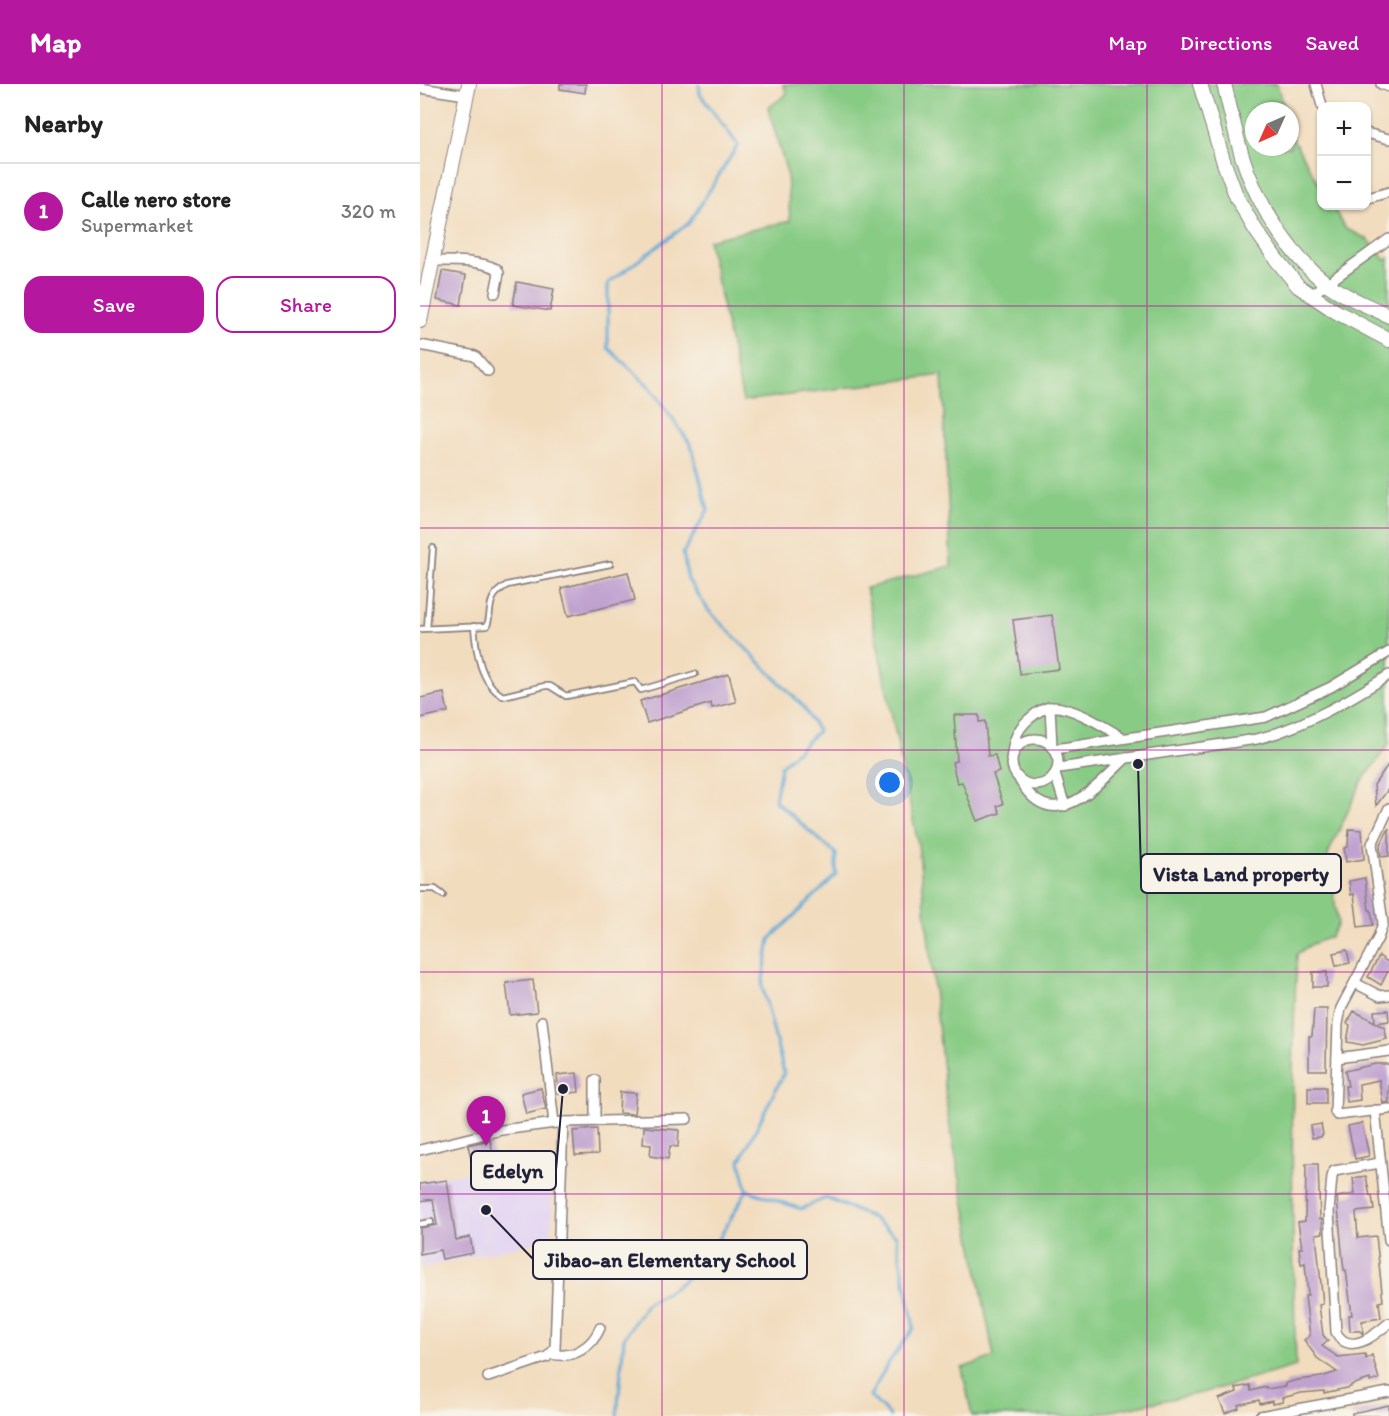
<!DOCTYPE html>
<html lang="en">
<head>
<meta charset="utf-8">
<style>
  body { margin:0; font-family:Itim,sans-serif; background:#f6f6f6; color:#222 }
  .controls { position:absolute; right:18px; top:18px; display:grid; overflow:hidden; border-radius:12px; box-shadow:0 2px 4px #0004 }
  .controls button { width:54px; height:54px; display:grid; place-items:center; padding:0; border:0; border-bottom:2px solid #e0e0e0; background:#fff; color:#222; font:30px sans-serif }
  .compass { position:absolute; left:825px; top:18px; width:54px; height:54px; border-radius:50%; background:#fff; box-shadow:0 2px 4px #0004; rotate:225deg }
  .you { position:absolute; left:470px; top:699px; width:21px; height:21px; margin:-15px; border:4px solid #fff; border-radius:50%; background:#1a73e8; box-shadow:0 0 0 9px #1a73e833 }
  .badge { display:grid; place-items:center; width:39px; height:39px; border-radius:50%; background:#b5179e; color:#fff; font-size:20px; font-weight:700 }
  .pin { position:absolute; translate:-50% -50px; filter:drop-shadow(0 2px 3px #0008) }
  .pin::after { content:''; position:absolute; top:32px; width:21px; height:18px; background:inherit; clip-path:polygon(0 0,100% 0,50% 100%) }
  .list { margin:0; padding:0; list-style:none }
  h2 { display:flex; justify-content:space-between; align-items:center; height:78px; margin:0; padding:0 24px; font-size:26px }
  h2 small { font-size:20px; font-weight:400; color:#767676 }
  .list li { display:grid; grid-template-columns:39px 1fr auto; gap:18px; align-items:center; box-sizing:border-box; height:96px; padding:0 24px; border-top:2px solid #e0e0e0 }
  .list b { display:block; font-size:22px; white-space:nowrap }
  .list p { margin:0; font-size:20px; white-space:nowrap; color:#767676 }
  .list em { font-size:20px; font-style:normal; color:#767676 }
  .actions { display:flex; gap:12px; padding:18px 24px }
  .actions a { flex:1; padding:14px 0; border:2px solid #b5179e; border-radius:18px; text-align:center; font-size:21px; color:#b5179e }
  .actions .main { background:#b5179e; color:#fff }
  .map { position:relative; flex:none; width:969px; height:1332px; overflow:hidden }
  header { display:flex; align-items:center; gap:36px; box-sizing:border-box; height:84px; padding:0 30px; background:#b5179e; color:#fff }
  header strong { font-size:28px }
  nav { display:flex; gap:33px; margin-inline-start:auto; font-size:21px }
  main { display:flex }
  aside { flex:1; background:#fff }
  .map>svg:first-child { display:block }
  .built { fill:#e2d4f3 }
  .green { fill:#87cb84; stroke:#547660; stroke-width:1.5 }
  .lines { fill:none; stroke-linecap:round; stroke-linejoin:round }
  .stream { stroke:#5da9d6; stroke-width:3 }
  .building { fill:#c0a1d0 }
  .lane-casing { stroke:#8a7f7c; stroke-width:8 }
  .street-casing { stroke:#8a7f7c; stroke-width:12 }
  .secondary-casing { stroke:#8a7f7c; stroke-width:16 }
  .lane { stroke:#fff; stroke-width:4.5 }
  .street { stroke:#fff; stroke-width:9 }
  .secondary { stroke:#fff; stroke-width:14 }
  .grid { fill:none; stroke:#b5179e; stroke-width:1.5; stroke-opacity:0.55 }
  .leader { fill:none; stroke:#22223b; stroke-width:2 }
  .callout-dot { fill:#22223b; stroke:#f7f3e8; stroke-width:2 }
  .callout { fill:#f7f3e8; stroke:#22223b; stroke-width:2 }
  .callout-label { font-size:21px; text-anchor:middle; font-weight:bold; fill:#22223b }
</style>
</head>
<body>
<header>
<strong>Map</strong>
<nav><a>Map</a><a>Directions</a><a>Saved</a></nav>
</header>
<main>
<aside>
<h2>Nearby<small></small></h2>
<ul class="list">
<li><span class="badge">1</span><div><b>Calle nero store</b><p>Supermarket</p></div><em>320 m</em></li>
</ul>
<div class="actions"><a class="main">Save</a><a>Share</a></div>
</aside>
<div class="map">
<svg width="969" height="1332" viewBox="0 0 969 1332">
  <rect width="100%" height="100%" fill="#f7f3e8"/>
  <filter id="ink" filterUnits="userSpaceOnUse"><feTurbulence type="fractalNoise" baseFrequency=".0167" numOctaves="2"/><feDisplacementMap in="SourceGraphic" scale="12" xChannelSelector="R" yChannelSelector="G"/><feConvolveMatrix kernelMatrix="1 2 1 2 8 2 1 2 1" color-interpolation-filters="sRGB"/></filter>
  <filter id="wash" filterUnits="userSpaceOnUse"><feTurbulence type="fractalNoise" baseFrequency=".008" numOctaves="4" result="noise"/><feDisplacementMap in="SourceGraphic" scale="24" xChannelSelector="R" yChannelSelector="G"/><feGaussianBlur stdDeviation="1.35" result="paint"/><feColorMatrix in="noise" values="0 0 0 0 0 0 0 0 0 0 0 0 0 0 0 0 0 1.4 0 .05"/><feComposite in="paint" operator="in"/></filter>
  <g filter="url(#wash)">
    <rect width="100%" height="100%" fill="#f2dcbe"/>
    <!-- built -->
    <path class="built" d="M134,1072l-3,83 -131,29v-87z"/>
    <!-- green -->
    <path class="green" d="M363,0h494l8,27h-31v36h36v-20l4,14 27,47 1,18h10l13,22 24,12 16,20 4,-2v486l-28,39 -33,71 10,70 -8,13 -18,7 -15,10c-7,137 -5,274 -1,412l-90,26 -120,24h-114l-10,-48 32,-11 -46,-241 -30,-272 -52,-256 85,-22 -9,-191 -199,26 -35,-161 82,-19 -3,-48 -19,-65 19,-14z"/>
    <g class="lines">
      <!-- stream -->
      <g class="stream">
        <path d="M279,0l1,10 38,51 -49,78 -81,60v65l41,38 42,59 17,65 -25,43 5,27 21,31 94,95 15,25 -37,35 -6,35 61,53v21l-66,64 -8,46 22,88 -44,88 7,29 54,19 25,-11 45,19 25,19 18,92 -25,34 -19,34 20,20"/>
        <path d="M197,1332l7,-78 23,-35 24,-13 33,-25 43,-75"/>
      </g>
    </g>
    <g id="blocks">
      <!-- building -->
      <g class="building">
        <path d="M140,0h26l-1,9 -25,-4z"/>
        <path d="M22,187l24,4 -5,30 -24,-5z"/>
        <path d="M97,198l37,7 -4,22 -37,-6z"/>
        <path d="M208,488l7,28 -67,16 -7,-28z"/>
        <path d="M632,531l7,54 -39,5 -7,-54z"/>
        <path d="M309,590l7,28 -24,6 -1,-5 -64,20 -7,-22z"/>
        <path d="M24,609l4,19 -28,6v-20z"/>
        <path d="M534,631h25v7l6,-1 3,35 7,-1 4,17 -6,2 10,30 -6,2 3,7 -23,8 -15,-39 -5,1 -5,-21 5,-1z"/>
        <path d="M969,679v25l-13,18 -2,-21z"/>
        <path d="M969,744v28l-8,1 -1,-11z"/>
        <path d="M929,745l13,1 2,29 -18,3 -2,-14 4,-1z"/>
        <path d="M945,794l4,32h2l2,15 -15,2 -4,-33 -3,1 -2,-14z"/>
        <path d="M927,866l3,13 -14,3 -3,-13z"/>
        <path d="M959,872l10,7v6l-8,16 -13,-8z"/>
        <rect x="893" y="888" width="14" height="15"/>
        <path d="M113,896l4,32 -27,3 -4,-32z"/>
        <path d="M894,925h13l-1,61h-17v-34h3z"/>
        <path d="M968,926l1,11 -14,2 9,4 3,12 -24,6 -16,-3 3,-17 -3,-2 7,-12 21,11 -1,-11z"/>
        <path d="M955,980h14v38l-6,1 -4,-23 -20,4 1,16 -13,2 -2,-16h3l-3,-15z"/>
        <path d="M157,989l2,19 -20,2 -2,-19z"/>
        <rect x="888" y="1003" width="18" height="16"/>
        <path d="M121,1004l5,21 -20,5 -5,-21z"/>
        <path d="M200,1008l16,1 -2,21 -15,-1z"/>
        <path d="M942,1039l7,33 -14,3 -7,-33z"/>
        <path d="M901,1040l2,10 -2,3 -9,1 -2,-12z"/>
        <path d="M224,1043l35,3 -1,17 -8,-1 -2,13 -18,-3 1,-11 -8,-1z"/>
        <path d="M177,1045l1,25 -23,1 -2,-24z"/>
        <path d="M70,1056l6,27 -22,5 -6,-27z"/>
        <path d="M886,1080h12l2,55h2l1,14 -7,1 7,70 -4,1 4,30 5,6 -6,5 16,11 27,-3 1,5 6,-4 7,24 -9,3v-3l-19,6v2l-27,6v-2l-23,2 -19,5 1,4 -11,2v-3l-12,3 -1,-4 -21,5 1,3 -14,5 -6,-14 18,-7 -1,-4 14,-3 1,6 15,-4v2l20,-3v-3l12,-3 23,-3 16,-5 -20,-14 -13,-18 6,-4 -5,-40 3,-1 -3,-32 -4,1 -2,-16h3l-4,-26 7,-1z"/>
        <path d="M946,1092l4,20h2l2,14 -18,2 2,26 18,-2 7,65 -4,1 2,16 -19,3 1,13 -3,-3h-10l-1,-16h3l-6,-45h-2l-1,-8 -6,-65 18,-3 -2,-16z"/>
        <path d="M27,1096l9,60 14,-3 3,16 -31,6 -2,-9 -20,4v-26l17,-3 -4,-26 -13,2v-17z"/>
        <path d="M969,1321v11h-37v-3z"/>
      </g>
    </g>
  </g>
  <g filter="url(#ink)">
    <use href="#blocks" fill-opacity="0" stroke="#8a7f7c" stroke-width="1.5"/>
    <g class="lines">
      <!-- lane casing -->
      <g class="lane-casing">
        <g id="lane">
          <path d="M54,542c2,25 6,57 29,70l42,-10h5l16,10 69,-14 6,8 54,-16"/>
          <path d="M7,544l6,-80"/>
          <path d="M0,545l67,-3c6,-18 -2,-28 20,-41l103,-21"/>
          <path d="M0,805h15l8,6"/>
          <path d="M0,1140l11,-2"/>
        </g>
      </g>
      <!-- street casing -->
      <g class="street-casing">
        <g id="street">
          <path d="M896,0l6,22"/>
          <path d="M961,0l8,3"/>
          <path d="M0,4l46,7"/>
          <path d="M946,49l23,6"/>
          <path d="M946,112l2,2 21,-6"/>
          <path d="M12,177c20,0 47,-1 65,8l2,4 -4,20"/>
          <path d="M891,211l78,-56"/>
          <path d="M0,261l55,11 13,15"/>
          <path d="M630,623l2,39"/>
          <circle cx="615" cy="678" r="23"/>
          <path d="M635,665l211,-32 65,-30 58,-35"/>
          <path d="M591,676c2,-18 5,-30 18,-41 6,-5 13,-11 21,-12 21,-2 55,20 73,31"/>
          <path d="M639,684l198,-29c47,-12 92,-39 132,-64"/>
          <path d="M635,690l10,32"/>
          <path d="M600,697c33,56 76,6 106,-23"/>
          <path d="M969,724l-17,36 11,79 -5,15 -37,70 -3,16 -3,88 2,3 52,-6"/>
          <path d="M935,899l25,13 9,-1"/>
          <path d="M122,937l12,102"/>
          <path d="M917,974l52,-7"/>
          <path d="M955,1026l14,130"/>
          <path d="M175,1037v-41"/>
          <path d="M0,1066l82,-20 61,-8 124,-3"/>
          <path d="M960,1079l-46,8 -2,6 -3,34 7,121c13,25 39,3 53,-9"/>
          <path d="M132,1270c21,5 40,-7 48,-26"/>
          <path d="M68,1293l59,-20 8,-8 8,-227"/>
          <path d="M840,1332l129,-24"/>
        </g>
      </g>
      <!-- secondary casing -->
      <g class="secondary-casing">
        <g id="secondary">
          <path d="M780,0l24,79 13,35 18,31 21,30 22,27 37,25 54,29"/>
          <path d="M804,0c6,24 11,48 18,72 15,48 50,106 93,133 17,11 36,18 54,27"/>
          <path d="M0,237l49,-237"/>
        </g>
      </g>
      <!-- lane -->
      <use href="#lane" class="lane"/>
      <!-- street -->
      <use href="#street" class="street"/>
      <!-- secondary -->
      <use href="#secondary" class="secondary"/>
    </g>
  </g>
  <!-- grid -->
  <path class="grid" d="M242,0v1332M484,0v1332M727,0v1332M0,222h969M0,444h969M0,666h969M0,888h969M0,1110h969"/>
  <!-- callouts -->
  <path class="leader" d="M718 680L721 790M143 1005L136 1086M66 1126L113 1175"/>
  <g class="callout-dot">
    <circle cx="718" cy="680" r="6"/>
    <circle cx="143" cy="1005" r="6"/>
    <circle cx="66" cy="1126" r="6"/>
  </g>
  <g class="callout">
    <rect x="721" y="770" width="200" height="39" rx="6"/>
    <rect x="51" y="1067" width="85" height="39" rx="6"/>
    <rect x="113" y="1156" width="274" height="39" rx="6"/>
  </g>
  <g class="callout-label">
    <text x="821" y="797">Vista Land property</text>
    <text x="93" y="1094">Edelyn</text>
    <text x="250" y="1183">Jibao-an Elementary School</text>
  </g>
</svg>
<div class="controls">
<button>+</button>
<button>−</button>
</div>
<svg class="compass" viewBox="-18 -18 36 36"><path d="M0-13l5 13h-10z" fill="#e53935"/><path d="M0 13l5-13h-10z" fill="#767676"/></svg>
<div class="you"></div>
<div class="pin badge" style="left:66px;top:1062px">1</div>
</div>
</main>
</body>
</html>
